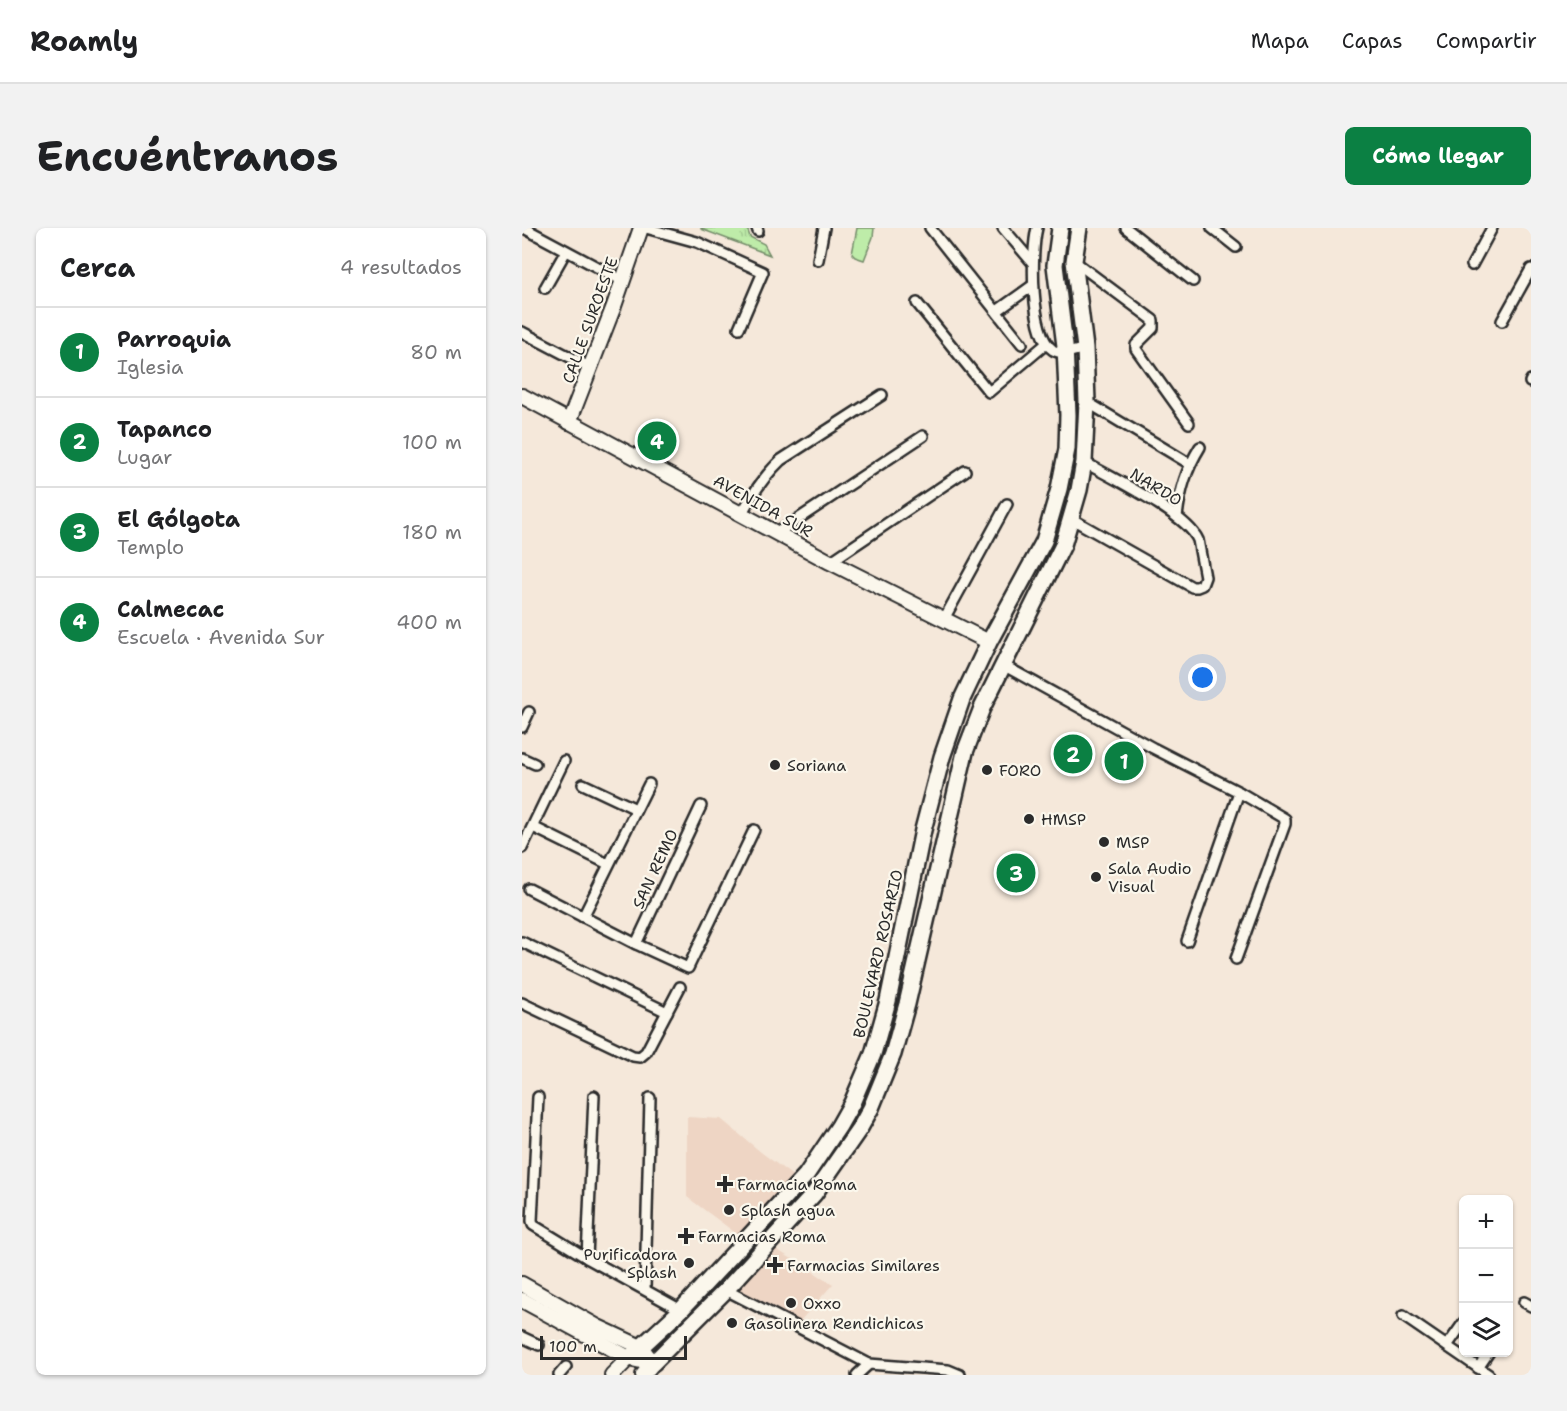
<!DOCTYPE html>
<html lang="es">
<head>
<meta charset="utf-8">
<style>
  body { margin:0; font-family:"Shantell Sans",sans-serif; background:#f2f2f2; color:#202124 }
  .controls { position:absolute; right:18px; bottom:18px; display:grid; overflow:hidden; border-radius:9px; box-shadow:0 2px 4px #0004 }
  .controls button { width:54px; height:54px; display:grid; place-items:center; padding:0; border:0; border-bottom:2px solid #e0e0e0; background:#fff; color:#202124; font:30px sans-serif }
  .scale { position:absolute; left:18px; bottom:15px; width:147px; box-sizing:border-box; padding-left:6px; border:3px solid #2b2b2b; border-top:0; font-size:16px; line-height:21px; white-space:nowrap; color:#2b2b2b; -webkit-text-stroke:4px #fbf7ec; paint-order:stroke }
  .you { position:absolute; left:681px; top:450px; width:21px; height:21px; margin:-15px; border:4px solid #fff; border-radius:50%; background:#1a73e8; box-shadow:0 0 0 9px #1a73e833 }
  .badge { display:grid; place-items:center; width:39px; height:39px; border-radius:50%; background:#0b8043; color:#fff; font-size:20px; font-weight:700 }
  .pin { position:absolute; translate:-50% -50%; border:3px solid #fff; box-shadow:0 2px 6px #0006 }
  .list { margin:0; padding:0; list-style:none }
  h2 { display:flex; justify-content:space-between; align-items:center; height:78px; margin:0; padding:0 24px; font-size:26px }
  h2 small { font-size:20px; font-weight:400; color:#757577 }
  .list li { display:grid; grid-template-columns:39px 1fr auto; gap:18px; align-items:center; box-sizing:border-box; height:90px; padding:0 24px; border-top:2px solid #e0e0e0 }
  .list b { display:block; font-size:22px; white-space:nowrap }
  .list p { margin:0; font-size:20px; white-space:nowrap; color:#757577 }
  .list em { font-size:20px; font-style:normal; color:#757577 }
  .icon { flex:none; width:33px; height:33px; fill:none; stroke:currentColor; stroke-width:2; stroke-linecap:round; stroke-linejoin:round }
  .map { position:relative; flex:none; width:1009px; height:1147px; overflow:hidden; border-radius:9px }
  header { display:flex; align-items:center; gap:36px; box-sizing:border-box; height:84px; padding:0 30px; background:#fff; border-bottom:2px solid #e0e0e0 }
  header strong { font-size:28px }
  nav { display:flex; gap:33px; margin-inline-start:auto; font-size:21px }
  .intro { display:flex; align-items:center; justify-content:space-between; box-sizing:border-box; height:144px; padding:0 36px }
  h1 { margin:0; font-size:42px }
  .button { padding:15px 27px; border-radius:9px; background:#0b8043; color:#fff; font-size:21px; font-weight:700 }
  main { display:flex; gap:36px; padding:0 36px }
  aside { flex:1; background:#fff; border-radius:9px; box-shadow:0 2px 4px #0004 }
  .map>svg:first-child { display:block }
  .built { fill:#eed5c4 }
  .park { fill:url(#park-tufts); stroke:#748c6a; stroke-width:1.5 }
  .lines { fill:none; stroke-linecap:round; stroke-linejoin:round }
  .street-casing { stroke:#2b2b2b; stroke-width:14 }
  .secondary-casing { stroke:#2b2b2b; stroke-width:18 }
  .primary-casing { stroke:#2b2b2b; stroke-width:20 }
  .street { stroke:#fbf7ec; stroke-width:9 }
  .secondary { stroke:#fbf7ec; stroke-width:14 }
  .primary { stroke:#fbf7ec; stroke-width:15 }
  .poi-dot { fill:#2b2b2b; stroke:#fbf7ec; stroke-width:2 }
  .labels { text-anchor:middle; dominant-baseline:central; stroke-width:4.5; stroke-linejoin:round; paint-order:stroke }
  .street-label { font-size:16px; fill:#2b2b2b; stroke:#fbf7ec }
  .poi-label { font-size:16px; fill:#2b2b2b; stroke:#fbf7ec; text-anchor:start }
</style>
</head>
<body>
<header>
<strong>Roamly</strong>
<nav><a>Mapa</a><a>Capas</a><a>Compartir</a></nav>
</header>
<div class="intro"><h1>Encuéntranos</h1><a class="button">Cómo llegar</a></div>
<main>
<aside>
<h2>Cerca<small>4 resultados</small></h2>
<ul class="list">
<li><span class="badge">1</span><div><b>Parroquia</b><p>Iglesia</p></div><em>80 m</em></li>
<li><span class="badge">2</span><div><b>Tapanco</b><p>Lugar</p></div><em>100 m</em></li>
<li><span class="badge">3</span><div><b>El Gólgota</b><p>Templo</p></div><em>180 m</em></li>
<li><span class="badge">4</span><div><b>Calmecac</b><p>Escuela · Avenida Sur</p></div><em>400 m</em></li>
</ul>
</aside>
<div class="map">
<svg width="1009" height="1147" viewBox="0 0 1009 1147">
  <defs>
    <pattern id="park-tufts" width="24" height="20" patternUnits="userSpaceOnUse" patternTransform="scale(1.5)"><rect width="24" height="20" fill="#beeca9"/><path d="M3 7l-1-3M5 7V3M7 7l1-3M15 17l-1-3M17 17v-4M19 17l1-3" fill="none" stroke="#a3cb92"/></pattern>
  </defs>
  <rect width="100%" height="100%" fill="#f5e8da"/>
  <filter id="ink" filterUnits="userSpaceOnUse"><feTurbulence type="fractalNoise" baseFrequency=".0167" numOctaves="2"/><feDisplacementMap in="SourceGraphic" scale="12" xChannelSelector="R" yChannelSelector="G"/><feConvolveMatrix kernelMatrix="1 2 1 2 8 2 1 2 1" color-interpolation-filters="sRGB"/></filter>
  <g filter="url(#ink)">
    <!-- built -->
    <g class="built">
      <path d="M165,889l34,2 41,34 31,23 -52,61 -54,-40z"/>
      <path d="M252,1020l59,36 -34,38 -64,-33z"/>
    </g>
    <!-- park -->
    <g class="park">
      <path d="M179,0h46l3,9 14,7 6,11 -69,-26z"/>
      <path d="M335,0h17l-1,9 -9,23 -9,-3 -3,-3z"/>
    </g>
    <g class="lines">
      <!-- street casing -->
      <g class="street-casing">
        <g id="street">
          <path d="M2,0l99,53"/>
          <path d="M124,0l51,14 66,30 -24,56"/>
          <path d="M235,0l1,3"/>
          <path d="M408,0l92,116"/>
          <path d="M481,0l29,34"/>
          <path d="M515,0c-6,24 -7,107 16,122 10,6 21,1 32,-2"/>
          <path d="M604,0l67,53"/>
          <path d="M690,0l24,19"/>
          <path d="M296,32l6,-32"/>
          <path d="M552,33l79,59v8l-17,17v4l53,74"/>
          <path d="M950,37l20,-37"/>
          <path d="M23,60l21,-37"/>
          <path d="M395,75l72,89 57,-48"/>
          <path d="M475,83l35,-25"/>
          <path d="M980,93l29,-52"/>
          <path d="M0,104l69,36"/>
          <path d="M1008,154l1,-2"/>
          <path d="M565,174l103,62"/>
          <path d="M220,285c11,-20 22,-37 39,-53l101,-65"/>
          <path d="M655,289c3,-27 9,-47 23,-70"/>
          <path d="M550,291l120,68h5l5,-2 3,-8 -7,-37c-11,-26 -88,-63 -114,-78"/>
          <path d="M255,305l146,-97"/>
          <path d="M308,334l135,-91"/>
          <path d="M422,391l63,-115"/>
          <path d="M481,437l150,83 86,44 46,27v5l-49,135"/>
          <path d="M0,499l7,-15"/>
          <path d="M0,530l13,6"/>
          <path d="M61,556l53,25"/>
          <path d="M11,599l75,37"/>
          <path d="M0,620l42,-87"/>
          <path d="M7,661l107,55 52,24 66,-138"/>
          <path d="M61,689l66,-133"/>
          <path d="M665,713l52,-149"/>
          <path d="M0,714l145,70"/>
          <path d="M114,716l65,-138"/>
          <path d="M0,775l111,53 7,1 6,-5 34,-65"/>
          <path d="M16,869l-6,124 1,4 54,33 94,52"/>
          <path d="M65,1030l7,-162"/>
          <path d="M123,1061l5,-191"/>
          <path d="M204,1062l143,74 79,6 12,5"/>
          <path d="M1002,1074l7,4"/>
          <path d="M881,1088l86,59"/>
          <path d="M0,1109l17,8"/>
          <path d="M925,1118l17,-24"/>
          <path d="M956,1140l11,-16"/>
          <path d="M37,1147l7,-8"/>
          <path d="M335,1147l12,-11"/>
        </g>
      </g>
      <!-- secondary casing -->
      <g class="secondary-casing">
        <g id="secondary">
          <path d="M0,168l308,166 159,80"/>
          <path d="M47,194l45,-116 27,-78"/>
          <path d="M0,1056l76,43 43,20 12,16 -10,12"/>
          <path d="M0,1072l107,58"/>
          <path d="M90,1147l23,-23"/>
        </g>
      </g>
      <!-- primary casing -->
      <g class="primary-casing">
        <g id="primary">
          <path d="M119,1119l40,-37 125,-135 33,-49 13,-23 21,-49 15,-53 35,-171 19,-73 20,-58 27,-57 55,-101 15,-52 8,-40 1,-34 -3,-69 -10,-81 5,-37"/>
          <path d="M107,1130l24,5 73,-73 88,-96 46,-66 11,-20 22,-54 14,-50 58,-252 17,-44 81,-163 16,-55 5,-28 3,-60 -2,-54 -11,-87 5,-33"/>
        </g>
      </g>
      <!-- street -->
      <use href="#street" class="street"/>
      <!-- secondary -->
      <use href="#secondary" class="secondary"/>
      <!-- primary -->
      <use href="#primary" class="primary"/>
    </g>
  </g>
  <!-- markers -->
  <g class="poi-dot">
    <circle cx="253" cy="537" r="6"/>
    <circle cx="465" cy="542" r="6"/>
    <circle cx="507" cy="591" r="6"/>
    <circle cx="582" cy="614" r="6"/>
    <circle cx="574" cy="649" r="6"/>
    <path d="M200 947h6v6h6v6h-6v6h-6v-6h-6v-6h6z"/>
    <circle cx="207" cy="982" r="6"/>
    <path d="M161 999h6v6h6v6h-6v6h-6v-6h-6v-6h6z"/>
    <circle cx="167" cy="1035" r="6"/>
    <path d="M250 1028h6v6h6v6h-6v6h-6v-6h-6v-6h6z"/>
    <circle cx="269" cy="1075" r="6"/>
    <circle cx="210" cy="1095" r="6"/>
  </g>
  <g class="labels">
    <!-- street labels -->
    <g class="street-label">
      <text transform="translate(68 92) rotate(-70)">CALLE SUROESTE</text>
      <text transform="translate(634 259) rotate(31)">NARDO</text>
      <text transform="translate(241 278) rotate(29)">AVENIDA SUR</text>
      <text transform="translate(133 641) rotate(-65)">SAN REMO</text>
      <text transform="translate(356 726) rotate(-77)">BOULEVARD ROSARIO</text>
    </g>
    <!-- poi labels -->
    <g class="poi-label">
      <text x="265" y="537">Soriana</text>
      <text x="477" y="542">FORO</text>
      <text x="519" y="591">HMSP</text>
      <text x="594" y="614">MSP</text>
      <text x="586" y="640">Sala Audio<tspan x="586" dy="18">Visual</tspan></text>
      <text x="215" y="956">Farmacia Roma</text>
      <text x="219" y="982">Splash agua</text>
      <text x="176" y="1008">Farmacias Roma</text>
      <text x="155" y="1026" text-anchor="end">Purificadora<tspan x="155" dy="18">Splash</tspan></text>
      <text x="265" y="1037">Farmacias Similares</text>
      <text x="281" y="1075">Oxxo</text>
      <text x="222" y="1095">Gasolinera Rendichicas</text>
    </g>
  </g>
</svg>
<div class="controls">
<button>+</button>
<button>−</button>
<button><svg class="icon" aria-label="layers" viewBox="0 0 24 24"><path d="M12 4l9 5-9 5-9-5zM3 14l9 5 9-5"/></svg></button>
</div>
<div class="scale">100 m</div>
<div class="you"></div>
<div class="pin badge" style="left:602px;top:533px">1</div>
<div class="pin badge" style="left:551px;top:526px">2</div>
<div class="pin badge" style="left:494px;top:645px">3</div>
<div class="pin badge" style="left:135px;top:213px">4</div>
</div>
</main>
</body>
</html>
